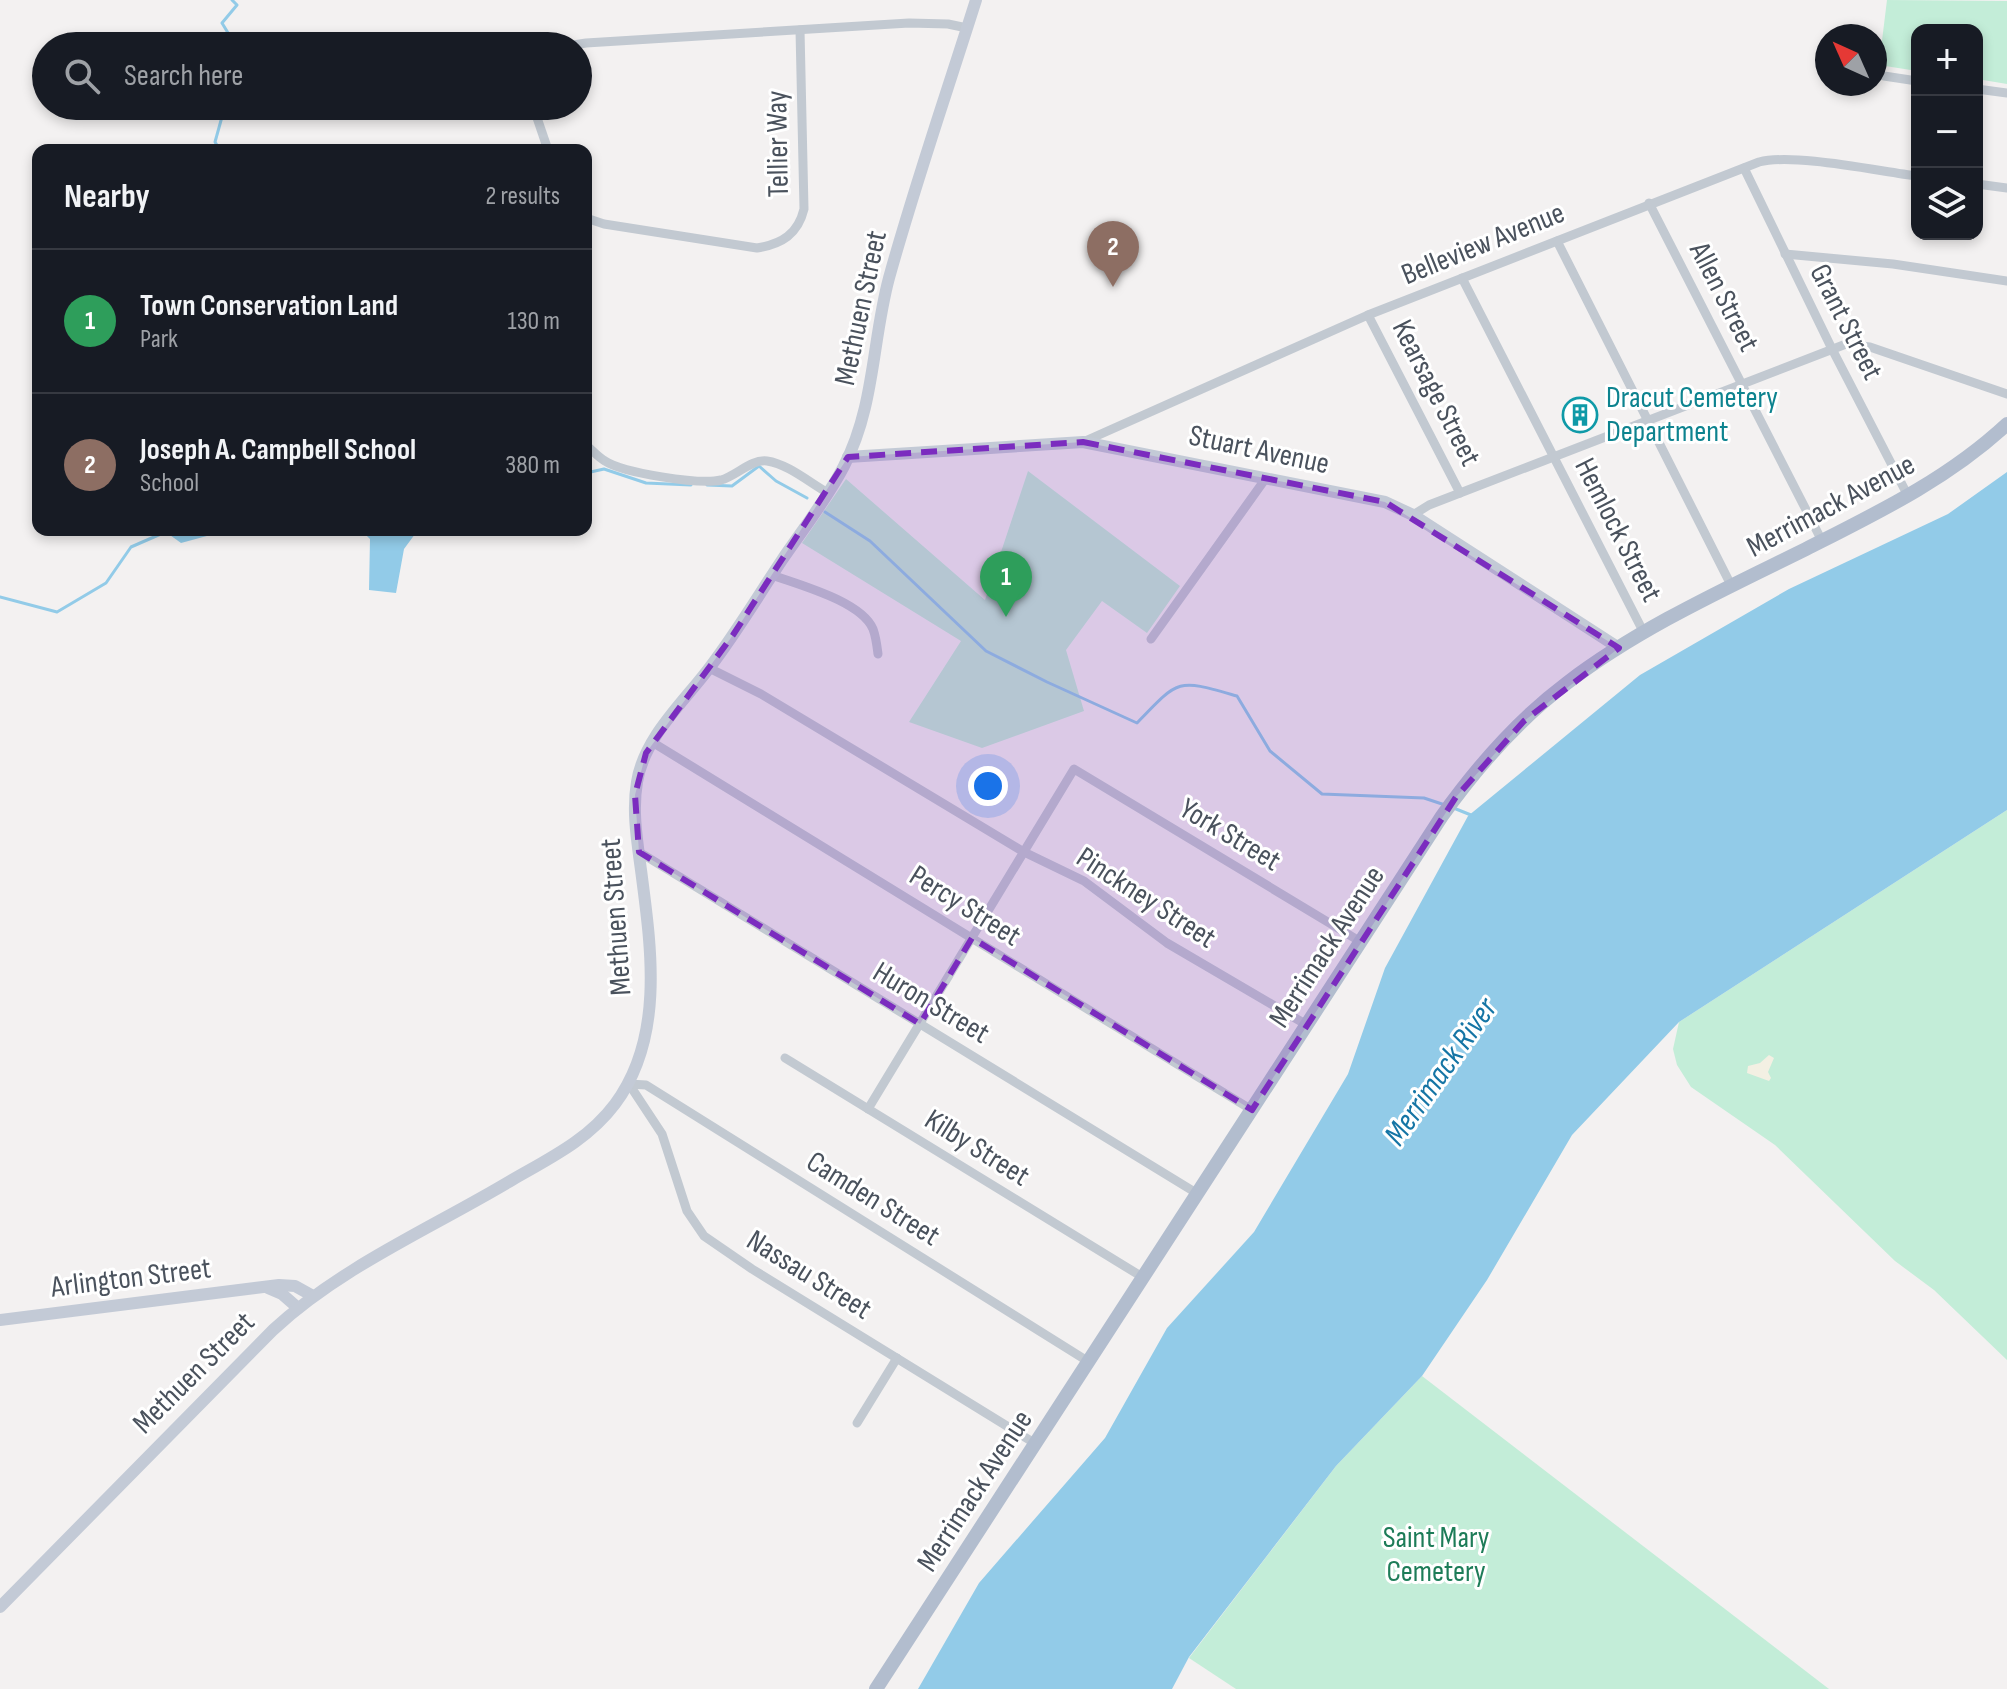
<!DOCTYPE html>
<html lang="en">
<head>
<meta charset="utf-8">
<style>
  body { margin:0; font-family:"Sofia Sans Condensed",sans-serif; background:#242831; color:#f1f3f6 }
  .controls { position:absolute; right:24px; top:24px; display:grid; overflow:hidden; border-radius:16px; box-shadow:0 4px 12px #0003 }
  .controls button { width:72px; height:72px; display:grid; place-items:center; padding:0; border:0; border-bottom:2px solid #363941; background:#171b24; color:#f1f3f6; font:40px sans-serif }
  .compass { position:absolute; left:1815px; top:24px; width:72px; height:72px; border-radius:50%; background:#171b24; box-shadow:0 4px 12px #0003; rotate:315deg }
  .you { position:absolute; left:988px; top:786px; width:28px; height:28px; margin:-20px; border:6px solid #fff; border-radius:50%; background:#1a73e8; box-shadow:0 0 0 12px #1a73e833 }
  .badge { display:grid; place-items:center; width:52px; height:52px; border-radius:50%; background:#95b0e9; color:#fff; font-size:26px; font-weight:700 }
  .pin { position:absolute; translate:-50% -66px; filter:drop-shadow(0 2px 4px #0008) }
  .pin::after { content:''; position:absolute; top:42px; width:28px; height:24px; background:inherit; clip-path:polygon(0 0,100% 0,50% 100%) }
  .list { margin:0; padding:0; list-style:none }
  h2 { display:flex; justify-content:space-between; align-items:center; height:104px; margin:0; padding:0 32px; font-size:34px }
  h2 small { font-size:26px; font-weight:400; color:#9ea1a6 }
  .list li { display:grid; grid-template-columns:52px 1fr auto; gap:24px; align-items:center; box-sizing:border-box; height:144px; padding:0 32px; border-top:2px solid #363941 }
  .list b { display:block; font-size:30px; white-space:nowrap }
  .list p { margin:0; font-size:26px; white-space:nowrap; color:#9ea1a6 }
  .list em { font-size:26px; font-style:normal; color:#9ea1a6 }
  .icon { flex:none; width:44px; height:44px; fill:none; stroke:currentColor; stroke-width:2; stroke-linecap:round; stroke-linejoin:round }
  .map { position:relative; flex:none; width:2007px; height:1689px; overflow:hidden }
  .search { position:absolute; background:#171b24; box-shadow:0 4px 12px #0003; left:32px; top:32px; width:560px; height:88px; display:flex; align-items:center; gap:20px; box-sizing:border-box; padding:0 28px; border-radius:44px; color:#9ea1a6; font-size:30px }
  .panel { position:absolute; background:#171b24; box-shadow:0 4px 12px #0003; left:32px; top:144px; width:560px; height:392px; border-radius:16px }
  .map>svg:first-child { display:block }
  .green { fill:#c3edd8 }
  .sand { fill:#f3f0e3 }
  .water { fill:#92cbe8 }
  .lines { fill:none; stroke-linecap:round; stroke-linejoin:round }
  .stream { stroke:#92cbe8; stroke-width:3 }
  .street { stroke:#c2c9d1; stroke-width:9 }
  .secondary { stroke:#c3cad6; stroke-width:12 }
  .primary { stroke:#b2bdce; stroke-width:14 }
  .marked { fill:#7b2cbf; fill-opacity:0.2; stroke:#7b2cbf; stroke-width:6; stroke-dasharray:16 10; stroke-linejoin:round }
  .labels { text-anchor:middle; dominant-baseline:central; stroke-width:6; stroke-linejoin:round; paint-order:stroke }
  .street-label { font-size:30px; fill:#4a525d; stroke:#fff }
  .culture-label { font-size:30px; fill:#0d838f; stroke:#fff; text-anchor:start }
  .park-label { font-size:30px; fill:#1d7c58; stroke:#fff }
  .water-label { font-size:32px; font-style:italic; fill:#1575a5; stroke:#fff }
</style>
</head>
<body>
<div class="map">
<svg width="2007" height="1689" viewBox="0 0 2007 1689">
  <rect width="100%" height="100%" fill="#f3f1f1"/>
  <!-- green -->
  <g class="green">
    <path d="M1887,0l120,1v83l-30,-5v-49h-60v41l-38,-6z"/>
    <path d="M1028,471l152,115 -33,47 -45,-32 -36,49 18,61 -102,37 -73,-26 52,-81 -159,-98 44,-64 139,121z"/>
    <path d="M2007,810v550l-73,-70 -39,-29 -120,-116 -84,-58 -14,-22 -4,-16 6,-27z"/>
    <path d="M1422,1376l407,313h-593l-47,-31 147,-192z"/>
  </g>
  <!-- sand -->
  <path class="sand" d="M1769,1055l5,3 -6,14 3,6 -2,3 -22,-8 1,-7 12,-3z"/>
  <!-- water -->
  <g class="water">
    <path d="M2007,472v338l-328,212 -107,113 -85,145 -65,96 -86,90 -147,191 -17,32h-254l61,-106 126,-145 62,-110 87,-96 94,-158 37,-106 83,-152 172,-141 149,-86 159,-75z"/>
    <path d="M163,530h66l-48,13z"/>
    <path d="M361,530h57l-14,19 -8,44 -27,-3 1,-51z"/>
  </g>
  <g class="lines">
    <!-- stream -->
    <g class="stream">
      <path d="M232,0l5,5 -15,18 14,23"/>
      <path d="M220,150l-5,-8 10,-36"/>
      <path d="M586,473l18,-4 42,14 45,2"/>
      <path d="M707,485l25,1 27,-20 17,15 31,17"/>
      <path d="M825,512l45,29 116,110 61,31 90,41c43,-45 40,-44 100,-27l33,55 52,43 102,4 21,7"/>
      <path d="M0,597l57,15 49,-29 25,-36 39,-17"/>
      <path d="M1456,809l15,6"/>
    </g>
    <!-- street -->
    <g class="street">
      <path d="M567,46l19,-3 323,-20 39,1 19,4"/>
      <path d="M1884,76l33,5"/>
      <path d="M1977,89l30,4"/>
      <path d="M533,106l15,44"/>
      <path d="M1744,168l88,181 76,147"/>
      <path d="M1977,184l30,4"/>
      <path d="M1649,203l173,338"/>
      <path d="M586,218l18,6 153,24c25,-4 41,-14 47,-39l-4,-179"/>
      <path d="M1557,241l175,346"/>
      <path d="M1785,254l108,10 114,17"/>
      <path d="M1462,278l182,355"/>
      <path d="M1368,315l92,178"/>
      <path d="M1083,442l285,-127 391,-153c35,-9 118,9 158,14"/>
      <path d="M586,445c6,5 12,12 19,16 18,12 95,24 116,19 15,-4 30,-21 46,-19 21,3 43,22 61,32"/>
      <path d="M1413,515l16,-10 417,-161 24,3 137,47"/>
      <path d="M772,575c27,10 89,26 101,54 3,8 4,17 5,25"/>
      <path d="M1151,639l115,-161"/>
      <path d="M709,668l52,26 263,158 60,29 83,62 140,82"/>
      <path d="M652,742l600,368"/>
      <path d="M639,852l559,342"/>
      <path d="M785,1058l359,220"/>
      <path d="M629,1084l33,50 25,77 17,25 48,33 284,175"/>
      <path d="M629,1084l17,1 443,277"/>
      <path d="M868,1109l206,-340 287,173"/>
      <path d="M857,1423l40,-65"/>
    </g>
    <!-- secondary -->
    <g class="secondary">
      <path d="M848,457l235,-15 302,60 28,13 206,133"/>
      <path d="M268,1288l14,6 16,14"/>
      <path d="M0,1320l279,-35 16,1 18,10"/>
      <path d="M0,1607l273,-277c69,-64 159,-102 239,-150 38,-22 76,-40 103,-76 50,-67 36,-157 26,-234 -4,-30 -9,-59 -4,-88 7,-45 47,-80 73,-115 26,-34 48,-71 72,-107 21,-31 45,-61 62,-94 31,-60 28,-125 45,-188 26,-94 58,-186 87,-278"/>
    </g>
    <!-- primary -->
    <path class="primary" d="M876,1689l566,-873c35,-49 77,-97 125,-133 72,-55 158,-94 239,-134 71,-36 142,-70 201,-125"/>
  </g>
  <!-- marked area -->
  <path class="marked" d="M1083,442l302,60 234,146 -95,73 -68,76 -204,313 -280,-172 -52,86 -281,-172 -4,-57 11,-42 87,-118 115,-178z"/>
  <!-- icons -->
  <defs>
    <g id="building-ring" transform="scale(1.8)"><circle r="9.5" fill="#fff" stroke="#0f9aa8" stroke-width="1.5"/><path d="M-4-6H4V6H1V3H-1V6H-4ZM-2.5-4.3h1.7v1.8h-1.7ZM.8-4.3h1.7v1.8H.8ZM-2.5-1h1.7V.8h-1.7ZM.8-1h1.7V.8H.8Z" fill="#0f9aa8"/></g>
  </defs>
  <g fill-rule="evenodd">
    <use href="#building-ring" x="1580" y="415"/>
  </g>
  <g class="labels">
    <!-- street labels -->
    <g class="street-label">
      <text transform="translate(778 144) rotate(-91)">Tellier Way</text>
      <text transform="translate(1483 244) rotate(-22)">Belleview Avenue</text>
      <text transform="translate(1724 297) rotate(63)">Allen Street</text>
      <text transform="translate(861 308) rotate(-78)">Methuen Street</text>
      <text transform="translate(1846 322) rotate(63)">Grant Street</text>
      <text transform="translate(1436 393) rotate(63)">Kearsage Street</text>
      <text transform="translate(1259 450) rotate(12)">Stuart Avenue</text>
      <text transform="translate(1831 506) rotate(-28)">Merrimack Avenue</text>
      <text transform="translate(1618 530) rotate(63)">Hemlock Street</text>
      <text transform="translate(1230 835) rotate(31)">York Street</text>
      <text transform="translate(1146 898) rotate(33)">Pinckney Street</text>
      <text transform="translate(965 906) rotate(32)">Percy Street</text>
      <text transform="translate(616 917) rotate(-94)">Methuen Street</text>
      <text transform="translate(1327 947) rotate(-57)">Merrimack Avenue</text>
      <text transform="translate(931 1003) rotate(31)">Huron Street</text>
      <text transform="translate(977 1148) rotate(32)">Kilby Street</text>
      <text transform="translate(873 1199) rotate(32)">Camden Street</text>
      <text transform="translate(809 1275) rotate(32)">Nassau Street</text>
      <text transform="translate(131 1278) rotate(-7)">Arlington Street</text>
      <text transform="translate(194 1373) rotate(-45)">Methuen Street</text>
      <text transform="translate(975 1491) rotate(-57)">Merrimack Avenue</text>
    </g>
    <!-- culture labels -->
    <g class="culture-label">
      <text x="1606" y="398">Dracut Cemetery<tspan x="1606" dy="34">Department</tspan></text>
    </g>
    <!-- park labels -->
    <g class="park-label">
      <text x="1436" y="1538">Saint Mary<tspan x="1436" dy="34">Cemetery</tspan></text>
    </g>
    <!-- water labels -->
    <g class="water-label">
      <text transform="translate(1441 1072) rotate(-55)">Merrimack River</text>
    </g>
  </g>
</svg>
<div class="controls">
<button>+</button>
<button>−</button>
<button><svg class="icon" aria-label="layers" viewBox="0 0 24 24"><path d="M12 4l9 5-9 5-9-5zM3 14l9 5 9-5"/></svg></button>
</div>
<svg class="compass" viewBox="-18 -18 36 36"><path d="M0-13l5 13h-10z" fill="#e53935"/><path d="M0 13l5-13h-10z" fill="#9ea1a6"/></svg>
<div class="you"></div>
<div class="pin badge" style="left:1006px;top:617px;background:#2e9e5b">1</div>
<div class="pin badge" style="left:1113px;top:287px;background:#8d6e63">2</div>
<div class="search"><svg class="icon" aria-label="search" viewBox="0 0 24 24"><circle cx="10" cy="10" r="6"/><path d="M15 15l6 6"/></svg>Search here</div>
<section class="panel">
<h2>Nearby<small>2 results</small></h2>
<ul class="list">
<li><span class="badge" style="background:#2e9e5b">1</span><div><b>Town Conservation Land</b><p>Park</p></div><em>130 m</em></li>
<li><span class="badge" style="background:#8d6e63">2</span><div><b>Joseph A. Campbell School</b><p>School</p></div><em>380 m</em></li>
</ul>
</section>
</div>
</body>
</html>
